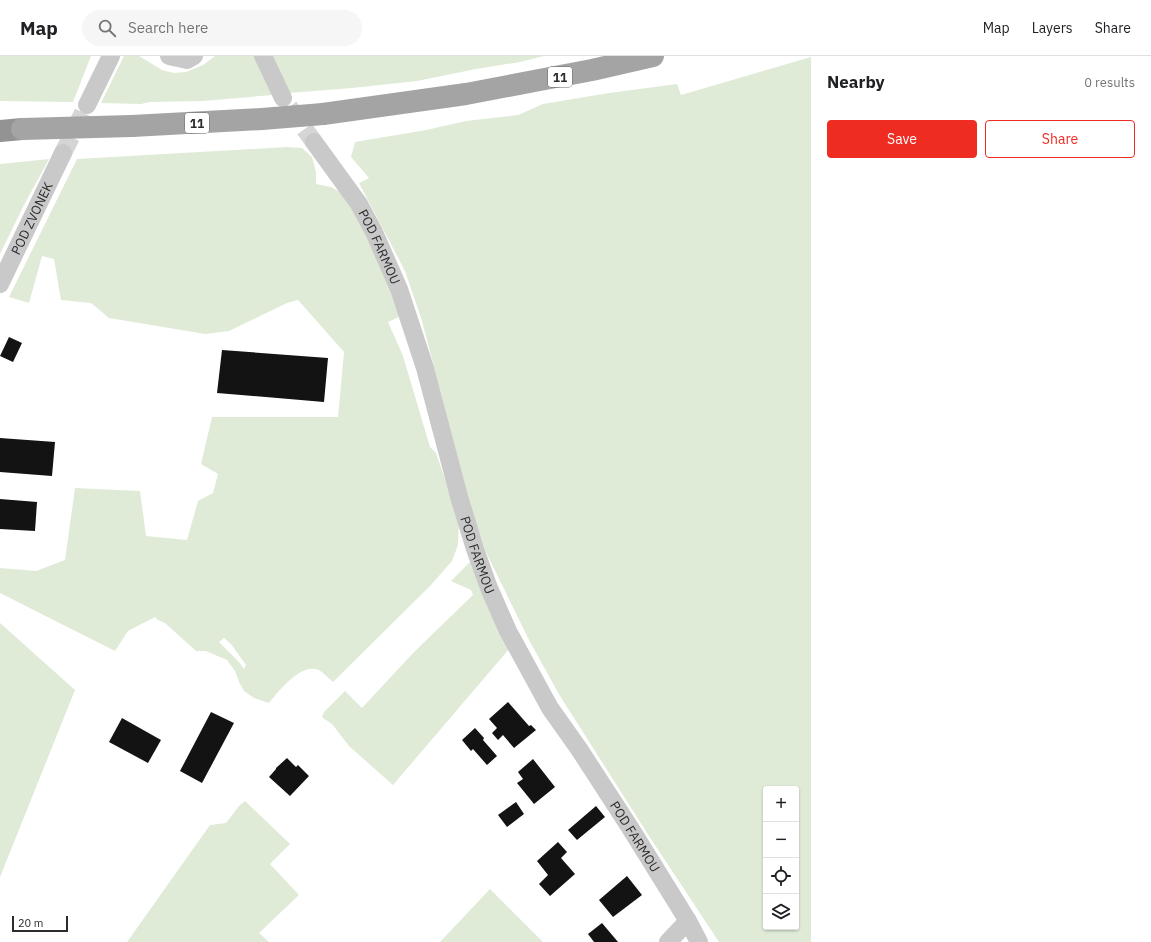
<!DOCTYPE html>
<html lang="en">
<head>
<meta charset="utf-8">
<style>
  body { margin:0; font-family:"IBM Plex Sans",sans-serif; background:#f6f6f6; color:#202124 }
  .controls { position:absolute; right:12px; bottom:12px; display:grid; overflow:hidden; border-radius:4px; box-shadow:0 1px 3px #0004 }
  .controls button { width:36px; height:36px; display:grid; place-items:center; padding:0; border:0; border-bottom:1px solid #e0e0e0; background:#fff; color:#202124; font:20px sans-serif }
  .scale { position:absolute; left:12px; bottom:10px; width:56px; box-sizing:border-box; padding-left:4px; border:2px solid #2c2c2c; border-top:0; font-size:11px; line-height:14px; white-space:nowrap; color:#2c2c2c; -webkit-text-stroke:3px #fff; paint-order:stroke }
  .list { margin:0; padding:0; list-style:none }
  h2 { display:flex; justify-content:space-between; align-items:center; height:52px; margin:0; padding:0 16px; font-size:17px }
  h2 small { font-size:13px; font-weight:400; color:#757577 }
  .actions { display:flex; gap:8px; padding:12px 16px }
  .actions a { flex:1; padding:9px 0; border:1px solid #ee2c22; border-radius:4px; text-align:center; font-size:14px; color:#ee2c22 }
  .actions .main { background:#ee2c22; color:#fff }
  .icon { flex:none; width:22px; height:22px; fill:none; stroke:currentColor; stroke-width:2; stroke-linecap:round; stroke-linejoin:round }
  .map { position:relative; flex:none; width:811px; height:886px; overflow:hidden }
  header { display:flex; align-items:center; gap:24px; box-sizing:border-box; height:56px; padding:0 20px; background:#fff; border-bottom:1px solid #e0e0e0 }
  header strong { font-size:19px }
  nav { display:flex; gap:22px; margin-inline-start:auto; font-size:14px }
  .search { width:280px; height:36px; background:#f6f6f6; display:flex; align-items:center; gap:10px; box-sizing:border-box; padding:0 14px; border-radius:22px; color:#757577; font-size:15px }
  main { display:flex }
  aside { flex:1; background:#fff }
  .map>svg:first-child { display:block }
  .green { fill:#dfebd7; fill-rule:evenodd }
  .building { fill:#131313 }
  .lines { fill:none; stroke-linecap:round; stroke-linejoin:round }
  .minor-tunnel { stroke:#d5d5d5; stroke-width:18; stroke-dasharray:18 9; stroke-linecap:butt }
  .minor { stroke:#c9c9c9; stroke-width:18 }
  .primary { stroke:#a4a4a4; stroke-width:22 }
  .motorway { stroke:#939393; stroke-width:22 }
  .primary-bridge { stroke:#a4a4a4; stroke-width:22 }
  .labels { text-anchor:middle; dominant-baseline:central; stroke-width:4; stroke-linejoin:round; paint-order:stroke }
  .shield { fill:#fff; stroke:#6b6b6b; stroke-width:1 }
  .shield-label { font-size:12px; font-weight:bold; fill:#2c2c2c }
  .street-label { font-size:13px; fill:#2c2c2c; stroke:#fff }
</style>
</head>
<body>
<header>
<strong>Map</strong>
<div class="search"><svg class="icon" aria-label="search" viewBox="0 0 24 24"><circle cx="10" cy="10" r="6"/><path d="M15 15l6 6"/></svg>Search here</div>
<nav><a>Map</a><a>Layers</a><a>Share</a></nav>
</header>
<main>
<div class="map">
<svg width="811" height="886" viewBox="0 0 811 886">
  <rect width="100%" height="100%" fill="#fff"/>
  <!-- green -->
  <g class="green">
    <path d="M0,0h91l-18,46 -73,-1z"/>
    <path d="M124,0h15l23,14 12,3 12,-1 17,-7 12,-9h39l18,39 -69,6 -53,1 -9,2 -40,-1z"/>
    <path d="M269,0h275l-24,6 -44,7 -59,12 -65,7 -63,5z"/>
    <path d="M811,1v885h-92l-70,-106 -89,-140 -31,-56 -44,-90 -12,-35 -51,-194 -17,-50 -46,-88 10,-5 -18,-21 4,-15 71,-12 40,-9 52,-6 25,-11 66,-11 68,-9 4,11zM766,733h30v138h-30z"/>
    <path d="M287,91l15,1 10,9 4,15v12l15,3 11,6 11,15 28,55 18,54 -11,5 15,34 27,91 6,6 23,66 -1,26 -6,16 -22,25 -97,96c-4,-3 -9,-9 -14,-12 -18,-8 -41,22 -50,33l-15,-5 -10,-7 -5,-9 -4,-11 -8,-11 -21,-9h-10l-31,-28 -7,-3 -3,-3 -27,14 -13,20 -115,-58v-25l36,3 29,-11 10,-72 65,3 6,45 41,4 11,-39 15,-8 5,-19 -17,-10 11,-47h126l6,-65 -46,-52 -11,3 -58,28 -24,3 -96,-16 -18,-15 -30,-3 -7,-41 -12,-3 -13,47 -20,-6 68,-138zM224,582l7,6 15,21 -2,4 -5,-7 -20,-20z"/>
    <path d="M49,103l-25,46 -24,49v-90z"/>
    <path d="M471,505l38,88 -116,136 -44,-39 -17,-22 -9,-6 -1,-2 2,-4 21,-21 17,17 52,-56 59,-57 -2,-5 -20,-9z"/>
    <path d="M0,567l75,67 -75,187z"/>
    <path d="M245,745l45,43 -20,20 29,31 -40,38 10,9h-142l83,-117 16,-2 13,-17z"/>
    <path d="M490,833l53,53h-103z"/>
  </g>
  <!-- building -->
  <g class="building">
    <path d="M9,281l13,6 -9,19 -13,-6z"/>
    <path d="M222,294l106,8 -4,44 -107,-9z"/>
    <path d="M0,382l55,4 -3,34 -52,-4z"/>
    <path d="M0,443l37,3 -2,29 -35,-2z"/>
    <path d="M508,646l21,24 2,-1 5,5 -22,18 -11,-13 -5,5 -6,-7 5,-5 -8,-9z"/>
    <path d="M211,656l23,11 -32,60 -22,-12z"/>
    <path d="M122,662l39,22 -13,23 -39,-21z"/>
    <path d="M475,672l9,10 -1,2 14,16 -10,9 -14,-16 -2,2 -9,-11z"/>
    <path d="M287,702l9,9 2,-2 11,11 -19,20 -21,-19 7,-8v-1z"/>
    <path d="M533,703l22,28 -21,17 -17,-21 6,-4 -5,-7z"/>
    <path d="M516,746l8,12 -17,13 -9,-12z"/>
    <path d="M596,750l9,11 -28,23 -9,-10z"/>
    <path d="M558,786l9,10 -6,6 14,16 -25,22 -11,-12 9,-9 -11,-14z"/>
    <path d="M627,820l15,19 -29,22 -14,-17z"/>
    <path d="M602,867l16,19h-24l-6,-8z"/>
  </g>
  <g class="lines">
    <!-- minor-tunnel -->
    <g class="minor-tunnel">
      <path d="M289,51l25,35"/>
      <path d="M63,97l24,-48"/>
    </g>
    <!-- minor -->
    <g class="minor">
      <path d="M169,0l18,4 7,-4"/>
      <path d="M263,0l20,42"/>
      <path d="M87,49l24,-49"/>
      <path id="s1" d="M314,86l45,62 15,28 25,57 26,79 35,132 15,49 14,39 19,43 42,77 29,41 50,77 59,95 11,21"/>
      <path id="s2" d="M0,228l63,-131"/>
      <path d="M668,886l20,-21"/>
    </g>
    <!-- primary -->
    <g class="primary">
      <path d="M323,58l143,-20 126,-24 61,-14"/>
      <path d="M132,70l130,-7"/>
    </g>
    <!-- motorway -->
    <path class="motorway" d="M0,75l22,-2"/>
    <!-- primary-bridge -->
    <g class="primary-bridge">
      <path d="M262,63l61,-5"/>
      <path d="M22,73l110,-3"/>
    </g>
  </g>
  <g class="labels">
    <!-- shield labels -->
    <g class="shield">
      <rect x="548" y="11" width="24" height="20" rx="3"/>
      <rect x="185" y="57" width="24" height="20" rx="3"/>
    </g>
    <g class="shield-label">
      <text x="560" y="21">11</text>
      <text x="197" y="67">11</text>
    </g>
    <!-- street labels -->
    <g class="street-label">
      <text stroke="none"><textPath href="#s2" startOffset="73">POD ZVONEK</textPath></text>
      <text stroke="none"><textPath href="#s1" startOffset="124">POD FARMOU</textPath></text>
      <text stroke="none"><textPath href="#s1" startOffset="448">POD FARMOU</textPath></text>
      <text stroke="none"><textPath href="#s1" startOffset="772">POD FARMOU</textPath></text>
    </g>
  </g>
</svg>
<div class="controls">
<button>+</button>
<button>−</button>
<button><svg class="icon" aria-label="locate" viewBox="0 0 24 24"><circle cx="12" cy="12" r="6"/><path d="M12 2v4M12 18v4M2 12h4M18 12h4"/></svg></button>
<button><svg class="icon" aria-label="layers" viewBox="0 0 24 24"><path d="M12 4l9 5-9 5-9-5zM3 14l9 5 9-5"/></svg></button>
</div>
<div class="scale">20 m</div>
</div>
<aside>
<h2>Nearby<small>0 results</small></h2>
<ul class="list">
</ul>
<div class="actions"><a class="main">Save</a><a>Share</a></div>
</aside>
</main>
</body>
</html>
